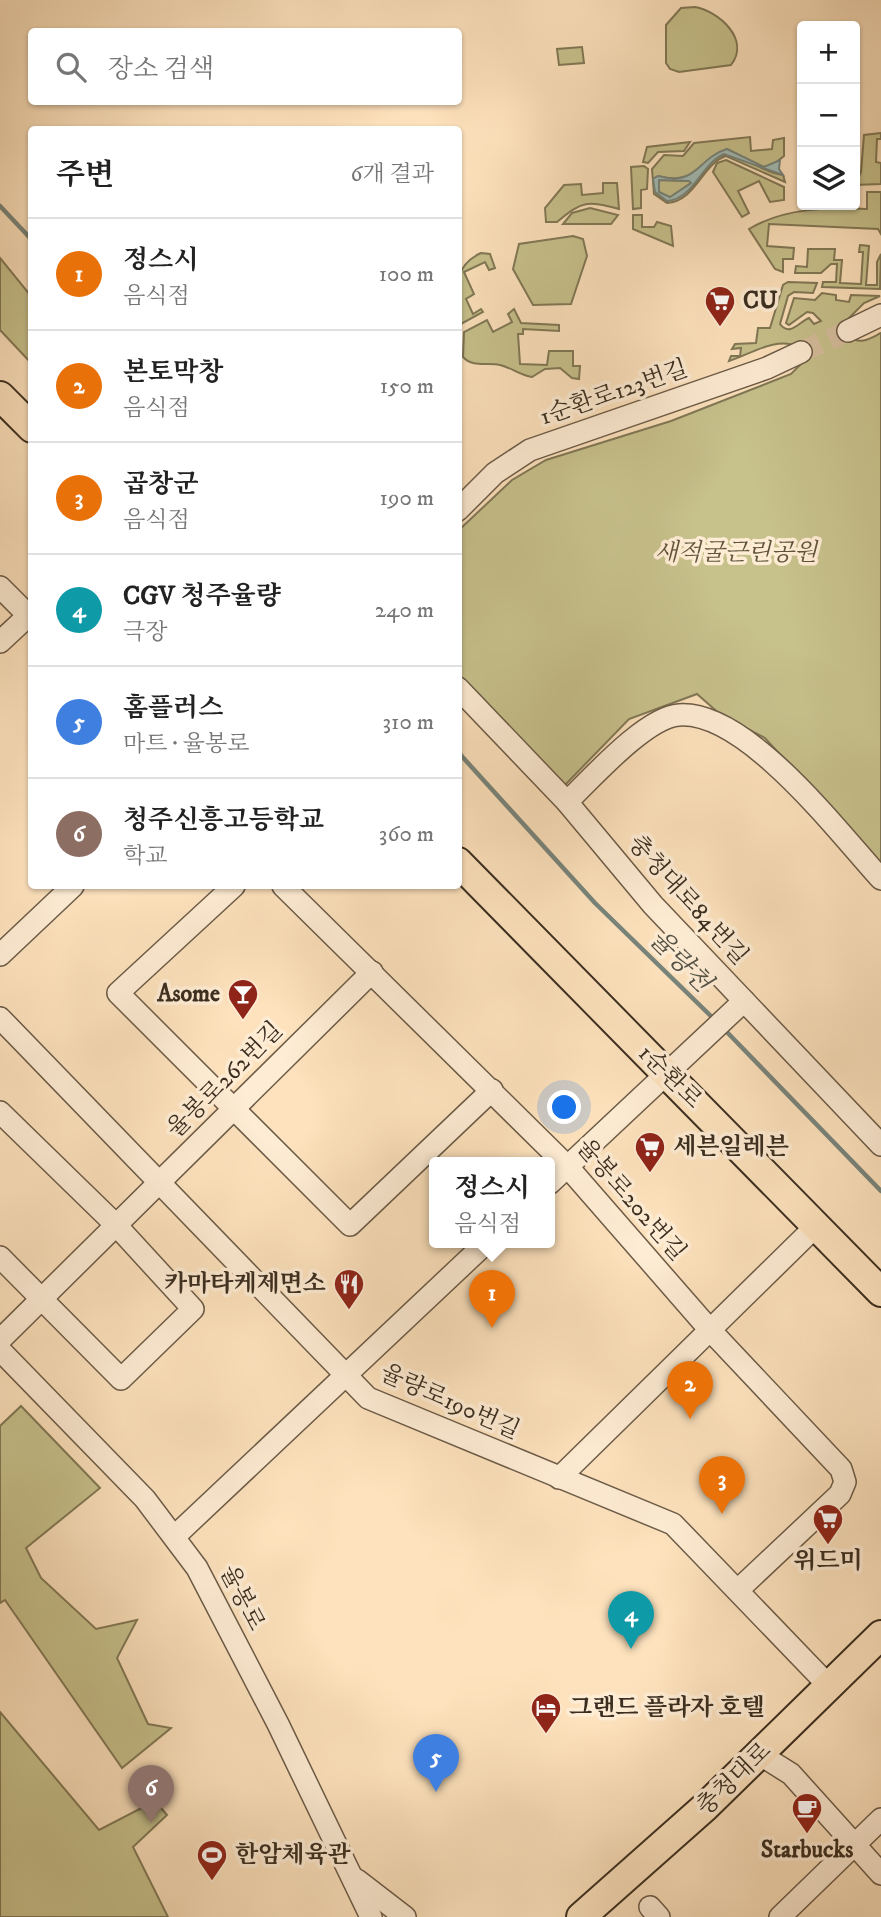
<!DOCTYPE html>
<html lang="ko">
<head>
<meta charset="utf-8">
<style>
  body { margin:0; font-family:"IM FELL DW Pica","Noto Serif KR",serif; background:#f6f6f6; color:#222 }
  .controls { position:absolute; right:21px; top:21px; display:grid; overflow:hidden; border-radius:7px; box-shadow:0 2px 5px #0004 }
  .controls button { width:63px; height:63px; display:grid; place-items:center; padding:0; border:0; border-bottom:2px solid #e0e0e0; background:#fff; color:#222; font:35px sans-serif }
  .you { position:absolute; left:565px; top:1108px; width:24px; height:24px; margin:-18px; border:5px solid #fff; border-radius:50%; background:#1a73e8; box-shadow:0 0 0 10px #1a73e833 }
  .badge { display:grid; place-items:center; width:46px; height:46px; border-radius:50%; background:#8f2418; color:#fff; font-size:23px; font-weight:700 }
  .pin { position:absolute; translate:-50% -58px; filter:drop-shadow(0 2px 4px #0008) }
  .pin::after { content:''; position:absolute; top:37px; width:24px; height:21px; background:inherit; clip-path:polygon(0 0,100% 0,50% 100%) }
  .popup { position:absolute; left:429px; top:1157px; width:126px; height:91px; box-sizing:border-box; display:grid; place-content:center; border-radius:7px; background:#fff; filter:drop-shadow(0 2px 5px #0005); font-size:23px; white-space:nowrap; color:#767676 }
  .popup b { font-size:26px; color:#222 }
  .popup::after { content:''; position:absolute; left:50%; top:100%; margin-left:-14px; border:14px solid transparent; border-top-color:#fff }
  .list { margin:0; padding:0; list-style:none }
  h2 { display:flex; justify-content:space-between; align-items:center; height:91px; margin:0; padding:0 28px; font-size:30px }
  h2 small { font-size:23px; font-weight:400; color:#767676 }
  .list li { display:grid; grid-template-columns:46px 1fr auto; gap:21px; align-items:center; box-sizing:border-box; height:112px; padding:0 28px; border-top:2px solid #e0e0e0 }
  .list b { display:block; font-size:26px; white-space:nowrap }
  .list p { margin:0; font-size:23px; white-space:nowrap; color:#767676 }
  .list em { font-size:23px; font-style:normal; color:#767676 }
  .icon { flex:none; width:38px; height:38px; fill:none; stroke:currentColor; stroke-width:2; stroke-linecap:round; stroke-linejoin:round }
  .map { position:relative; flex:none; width:881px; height:1917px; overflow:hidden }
  .search { position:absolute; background:#fff; box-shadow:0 2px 5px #0004; left:28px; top:28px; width:434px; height:77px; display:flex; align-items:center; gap:18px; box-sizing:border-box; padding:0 24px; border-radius:7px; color:#767676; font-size:26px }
  .panel { position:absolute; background:#fff; box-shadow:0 2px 5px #0004; left:28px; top:126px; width:434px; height:763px; border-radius:7px }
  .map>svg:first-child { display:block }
  .green { fill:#c7c18c; stroke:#817856; stroke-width:2 }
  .water { fill:#a1bdb7; stroke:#78847b; stroke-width:2; fill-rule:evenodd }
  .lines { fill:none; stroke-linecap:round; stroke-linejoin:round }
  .stream { stroke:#78847b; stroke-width:4.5 }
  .minor-tunnel { stroke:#d6be9e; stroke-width:21; stroke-dasharray:21 10; stroke-linecap:butt }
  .minor-casing { stroke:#6c5b47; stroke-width:24 }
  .major-casing { stroke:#3b2e20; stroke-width:32 }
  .minor { stroke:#feecd4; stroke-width:21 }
  .major { stroke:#fde2bd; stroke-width:28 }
  .labels { text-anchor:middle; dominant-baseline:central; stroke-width:7; stroke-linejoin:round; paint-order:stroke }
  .poi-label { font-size:24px; font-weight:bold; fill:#3b2e20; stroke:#feecd4; text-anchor:start }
  .street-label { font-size:24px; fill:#3b2e20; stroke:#feecd4 }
  .park-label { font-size:24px; font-style:italic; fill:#5e533b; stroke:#feecd4 }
  .water-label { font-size:26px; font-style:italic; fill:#545246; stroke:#feecd4 }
</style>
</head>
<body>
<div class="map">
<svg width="881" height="1917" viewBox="0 0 881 1917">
  <rect width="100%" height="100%" fill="#fde2bd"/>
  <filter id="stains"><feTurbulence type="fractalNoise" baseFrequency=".00286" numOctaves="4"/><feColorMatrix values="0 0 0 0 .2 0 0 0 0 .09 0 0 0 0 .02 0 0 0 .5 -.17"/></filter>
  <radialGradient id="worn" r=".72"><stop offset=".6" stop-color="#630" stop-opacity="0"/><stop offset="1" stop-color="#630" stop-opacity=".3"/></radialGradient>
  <!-- green -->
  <g class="green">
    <path d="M695,7c23,4 56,32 36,58l-52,7 -9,-3 -4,-6v-38l15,-17z"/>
    <path d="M582,47l2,16 -25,2 -2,-16z"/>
    <path d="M881,133v6h-4l-1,23 5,1v21l-26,1 6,-13 3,-37z"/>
    <path d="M750,137l1,14 21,-2 1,-9 11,-2v18l-14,11h-6l-37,-18c-27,14 -34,37 -69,27l-5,3 2,13 12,9c8,-4 18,-8 25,-13 12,-11 19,-38 40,-33 18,4 32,18 51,20l2,7 -59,-26c-24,8 -30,45 -59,47l-13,-9 -2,-25 12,-14 19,1 11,-13z"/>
    <path d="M690,142l-6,9 -26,1 -10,11 -5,-1 4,-15z"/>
    <path d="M726,160l58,27v13l-14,2 -11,-21 -21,10 11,22 -7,4 -29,-45 4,-9z"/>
    <path d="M644,166l4,3 -1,20 -6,1v18l-8,1 -2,-42z"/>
    <path d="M658,180l31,1 2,2 -21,15 -11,-6z"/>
    <path d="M603,183h14l2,26c-32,-8 -36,-9 -62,13h-11l-1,-14 19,-23 17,-1 1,11 21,-2z"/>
    <path d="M867,192h14v42l-3,-5 -109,-5 -2,22 27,2 -1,11h-10v13l-8,-3 -26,-40c35,-21 78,-22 118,-20z"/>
    <path d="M590,208l28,7 -7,9h-48l9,-11z"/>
    <path d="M633,215h9v12h12l3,-5 14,4 2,20 -40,-17z"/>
    <path d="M573,236l10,3 4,17 -16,48 -38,1 -20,-36 6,-25z"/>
    <path d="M860,245l9,1 -3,39h11v-23l4,-8 -1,35 -58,-2 1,-5h13l1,-18h-6l-10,9h-26l1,-7 11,1 1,-18h27l-1,11h8l-2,23 21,1 2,-32h-4z"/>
    <path d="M481,253l9,1 5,14 -6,2 -4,-8 -21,10 10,22 -8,5 7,15 8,-5 2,3 -24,13c-1,-30 -10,-57 22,-72z"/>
    <path d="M0,258l31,38v67l-31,-33z"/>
    <path d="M788,282l29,1 -4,10 -19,-1 -6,4 -8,28c10,13 19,-2 29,-6l5,6 7,-3 -8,-8 -6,-1 -18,13 -3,-2 8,-25 21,2 7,-7 14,2v5l13,2 2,-7 29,1 -16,7 -18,18 3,16c12,8 20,2 32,-4v532l-116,-127 -43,-22 -25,-22 -68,25 -64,66 -106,-110v-145l53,-50 34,-20 125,-39 120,-47 11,-11 -3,-16c-23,-11 -48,7 -70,14l2,-5h9l1,-8 -9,1 3,-5 21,-1 2,-15h12l13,-43z"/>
    <path d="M514,309l7,14 38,2v6l-36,-2v5h-5l2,30 27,1 2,-14h24v15h7l-1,13 -7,-1 -12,-10 -15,1 -13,8c-12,-2 -20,-9 -32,-12 -13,-3 -27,3 -37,-8l1,-25 23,-12 6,12 19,-10 -4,-8z"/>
    <path d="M21,1406l79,82 -74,60 15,30 55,51 41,-9 -20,38 31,66 23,4 -49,40 -117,-168 -5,3v-177z"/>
    <path d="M0,1712l99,118 56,-29 12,14 -34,32 35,70h-168z"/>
  </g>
  <!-- water -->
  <path class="water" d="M727,149l37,18 16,-7 -1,9 4,6 -59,-21c-23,10 -30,45 -57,47l-12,-9 -2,-13 5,-3c40,11 39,-18 69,-27zM659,180l30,1 2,2 -21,14 -11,-5z"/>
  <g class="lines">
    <!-- stream -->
    <g class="stream">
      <path d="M0,206l32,34"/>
      <path d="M458,752l137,151 119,116"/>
      <path d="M723,1028l158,163"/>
    </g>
    <!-- minor-tunnel -->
    <path class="minor-tunnel" d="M801,352l47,-21"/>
    <!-- minor casing -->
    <g class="minor-casing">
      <g id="minor">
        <path d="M848,331l33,-16"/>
        <path d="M458,510l37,-37 35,-23 237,-82 34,-16"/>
        <path d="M0,587l32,32"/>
        <path d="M0,642l28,-26"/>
        <path d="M458,688l109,114 86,103 228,240"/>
        <path d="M567,802c25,-24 79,-85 112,-87 67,-5 159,117 202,164"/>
        <path d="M234,886l-116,107 232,232 142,-135"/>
        <path d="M283,886l284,280 143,164 131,139 4,13 -5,12 -102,96"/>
        <path d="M0,955l73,-69"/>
        <path d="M0,1018l368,380 305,126 156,162"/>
        <path d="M0,1112l116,113 77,84 -72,70 -121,-122"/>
        <path d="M550,1183l194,-182"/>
        <path d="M0,1340l372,-368"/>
        <path d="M0,1350l145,149 52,69 81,156 93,193"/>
        <path d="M559,1478l257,-252"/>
        <path d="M175,1536l312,-294"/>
        <path d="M759,1754l32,20 90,100"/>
        <path d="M357,1880l48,37"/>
        <path d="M650,1907l9,10"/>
        <path d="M780,1917l101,-98"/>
      </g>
    </g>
    <!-- major casing -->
    <g class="major-casing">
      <g id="major">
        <path d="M0,396l32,32"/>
        <path d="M458,862l423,430"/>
        <path d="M581,1917l124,-110 176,-172"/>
      </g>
    </g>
    <!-- minor -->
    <use href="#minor" class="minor"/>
    <!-- major -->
    <use href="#major" class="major"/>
  </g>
  <!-- icons -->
  <defs>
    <g id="supermarket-pin" transform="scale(1.575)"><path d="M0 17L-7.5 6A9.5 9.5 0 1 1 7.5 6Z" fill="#8f2418" stroke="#feecd4"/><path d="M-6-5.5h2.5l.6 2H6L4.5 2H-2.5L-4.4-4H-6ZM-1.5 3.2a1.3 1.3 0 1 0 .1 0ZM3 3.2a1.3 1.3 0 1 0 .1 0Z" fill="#fff"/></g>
    <g id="bar-pin" transform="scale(1.575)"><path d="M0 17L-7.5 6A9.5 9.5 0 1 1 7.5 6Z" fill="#8f2418" stroke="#feecd4"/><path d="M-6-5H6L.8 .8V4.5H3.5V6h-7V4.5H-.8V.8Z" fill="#fff"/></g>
    <g id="restaurant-pin" transform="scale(1.575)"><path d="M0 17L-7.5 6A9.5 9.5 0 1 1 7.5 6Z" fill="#8f2418" stroke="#feecd4"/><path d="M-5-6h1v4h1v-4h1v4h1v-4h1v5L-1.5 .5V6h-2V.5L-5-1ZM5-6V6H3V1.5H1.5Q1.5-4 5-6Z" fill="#fff"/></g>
    <g id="hotel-pin" transform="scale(1.575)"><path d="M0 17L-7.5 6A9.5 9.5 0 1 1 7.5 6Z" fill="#8f2418" stroke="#feecd4"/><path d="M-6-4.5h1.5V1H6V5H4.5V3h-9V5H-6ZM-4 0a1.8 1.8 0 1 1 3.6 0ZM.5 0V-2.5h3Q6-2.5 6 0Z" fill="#fff"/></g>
    <g id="cafe-pin" transform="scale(1.575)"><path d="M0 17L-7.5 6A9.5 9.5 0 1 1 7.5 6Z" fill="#8f2418" stroke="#feecd4"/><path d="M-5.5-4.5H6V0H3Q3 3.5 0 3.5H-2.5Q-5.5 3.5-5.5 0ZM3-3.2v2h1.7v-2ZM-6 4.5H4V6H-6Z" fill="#fff"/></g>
    <g id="stadium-pin" transform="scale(1.575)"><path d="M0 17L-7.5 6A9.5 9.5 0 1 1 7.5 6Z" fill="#8f2418" stroke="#feecd4"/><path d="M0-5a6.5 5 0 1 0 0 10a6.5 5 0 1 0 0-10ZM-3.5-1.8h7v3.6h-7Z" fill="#fff"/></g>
  </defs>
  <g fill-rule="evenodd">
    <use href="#supermarket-pin" x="720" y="301"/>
    <use href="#bar-pin" x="243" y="994"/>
    <use href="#supermarket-pin" x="650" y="1147"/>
    <use href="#restaurant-pin" x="349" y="1284"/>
    <use href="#supermarket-pin" x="828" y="1519"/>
    <use href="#hotel-pin" x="546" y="1708"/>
    <use href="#cafe-pin" x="807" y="1808"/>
    <use href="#stadium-pin" x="212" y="1855"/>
  </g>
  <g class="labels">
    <!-- poi labels -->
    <g class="poi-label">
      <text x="743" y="301">CU</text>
      <text x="220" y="994" text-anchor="end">Asome</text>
      <text x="673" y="1147">세븐일레븐</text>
      <text x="326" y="1284" text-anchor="end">카마타케제면소</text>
      <text x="828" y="1561" text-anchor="middle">위드미</text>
      <text x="569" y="1708">그랜드 플라자 호텔</text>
      <text x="807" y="1850" text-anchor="middle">Starbucks</text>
      <text x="235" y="1855">한암체육관</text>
    </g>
    <!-- street labels -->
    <g class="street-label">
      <text transform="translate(614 393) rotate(-19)">1순환로123번길</text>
      <text transform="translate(688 900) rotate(48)">충청대로84번길</text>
      <text transform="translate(670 1077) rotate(45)">1순환로</text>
      <text transform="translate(225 1080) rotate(-45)">율봉로262번길</text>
      <text transform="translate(631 1200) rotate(49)">율봉로202번길</text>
      <text transform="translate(450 1402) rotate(24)">율량로190번길</text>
      <text transform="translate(242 1598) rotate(63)">율봉로</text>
      <text transform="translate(734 1779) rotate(-44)">충청대로</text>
    </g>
    <!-- park labels -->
    <g class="park-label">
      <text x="736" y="553">새적굴근린공원</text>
    </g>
    <!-- water labels -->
    <g class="water-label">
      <text transform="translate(680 961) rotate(45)">율량천</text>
    </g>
  </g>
  <rect width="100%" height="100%" filter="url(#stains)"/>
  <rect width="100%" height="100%" fill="url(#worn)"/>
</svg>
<div class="controls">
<button>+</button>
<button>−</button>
<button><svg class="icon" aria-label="layers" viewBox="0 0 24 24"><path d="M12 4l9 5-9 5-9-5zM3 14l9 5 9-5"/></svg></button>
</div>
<div class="you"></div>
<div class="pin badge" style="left:492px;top:1328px;background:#e8710a">1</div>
<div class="popup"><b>정스시</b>음식점</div>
<div class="pin badge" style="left:690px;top:1419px;background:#e8710a">2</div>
<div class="pin badge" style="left:722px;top:1514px;background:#e8710a">3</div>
<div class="pin badge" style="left:631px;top:1649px;background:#0f9aa8">4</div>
<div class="pin badge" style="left:436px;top:1792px;background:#3f7fe0">5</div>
<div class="pin badge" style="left:151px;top:1823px;background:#8d6e63">6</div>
<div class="search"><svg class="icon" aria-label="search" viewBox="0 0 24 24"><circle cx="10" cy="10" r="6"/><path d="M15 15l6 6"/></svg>장소 검색</div>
<section class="panel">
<h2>주변<small>6개 결과</small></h2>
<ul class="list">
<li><span class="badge" style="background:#e8710a">1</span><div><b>정스시</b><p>음식점</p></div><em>100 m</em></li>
<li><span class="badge" style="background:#e8710a">2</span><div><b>본토막창</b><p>음식점</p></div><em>150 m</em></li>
<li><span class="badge" style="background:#e8710a">3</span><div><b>곱창군</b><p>음식점</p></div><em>190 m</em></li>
<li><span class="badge" style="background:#0f9aa8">4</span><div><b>CGV 청주율량</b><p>극장</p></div><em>240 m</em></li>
<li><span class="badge" style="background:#3f7fe0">5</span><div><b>홈플러스</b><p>마트 · 율봉로</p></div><em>310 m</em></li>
<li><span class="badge" style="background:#8d6e63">6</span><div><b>청주신흥고등학교</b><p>학교</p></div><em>360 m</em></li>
</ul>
</section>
</div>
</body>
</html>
